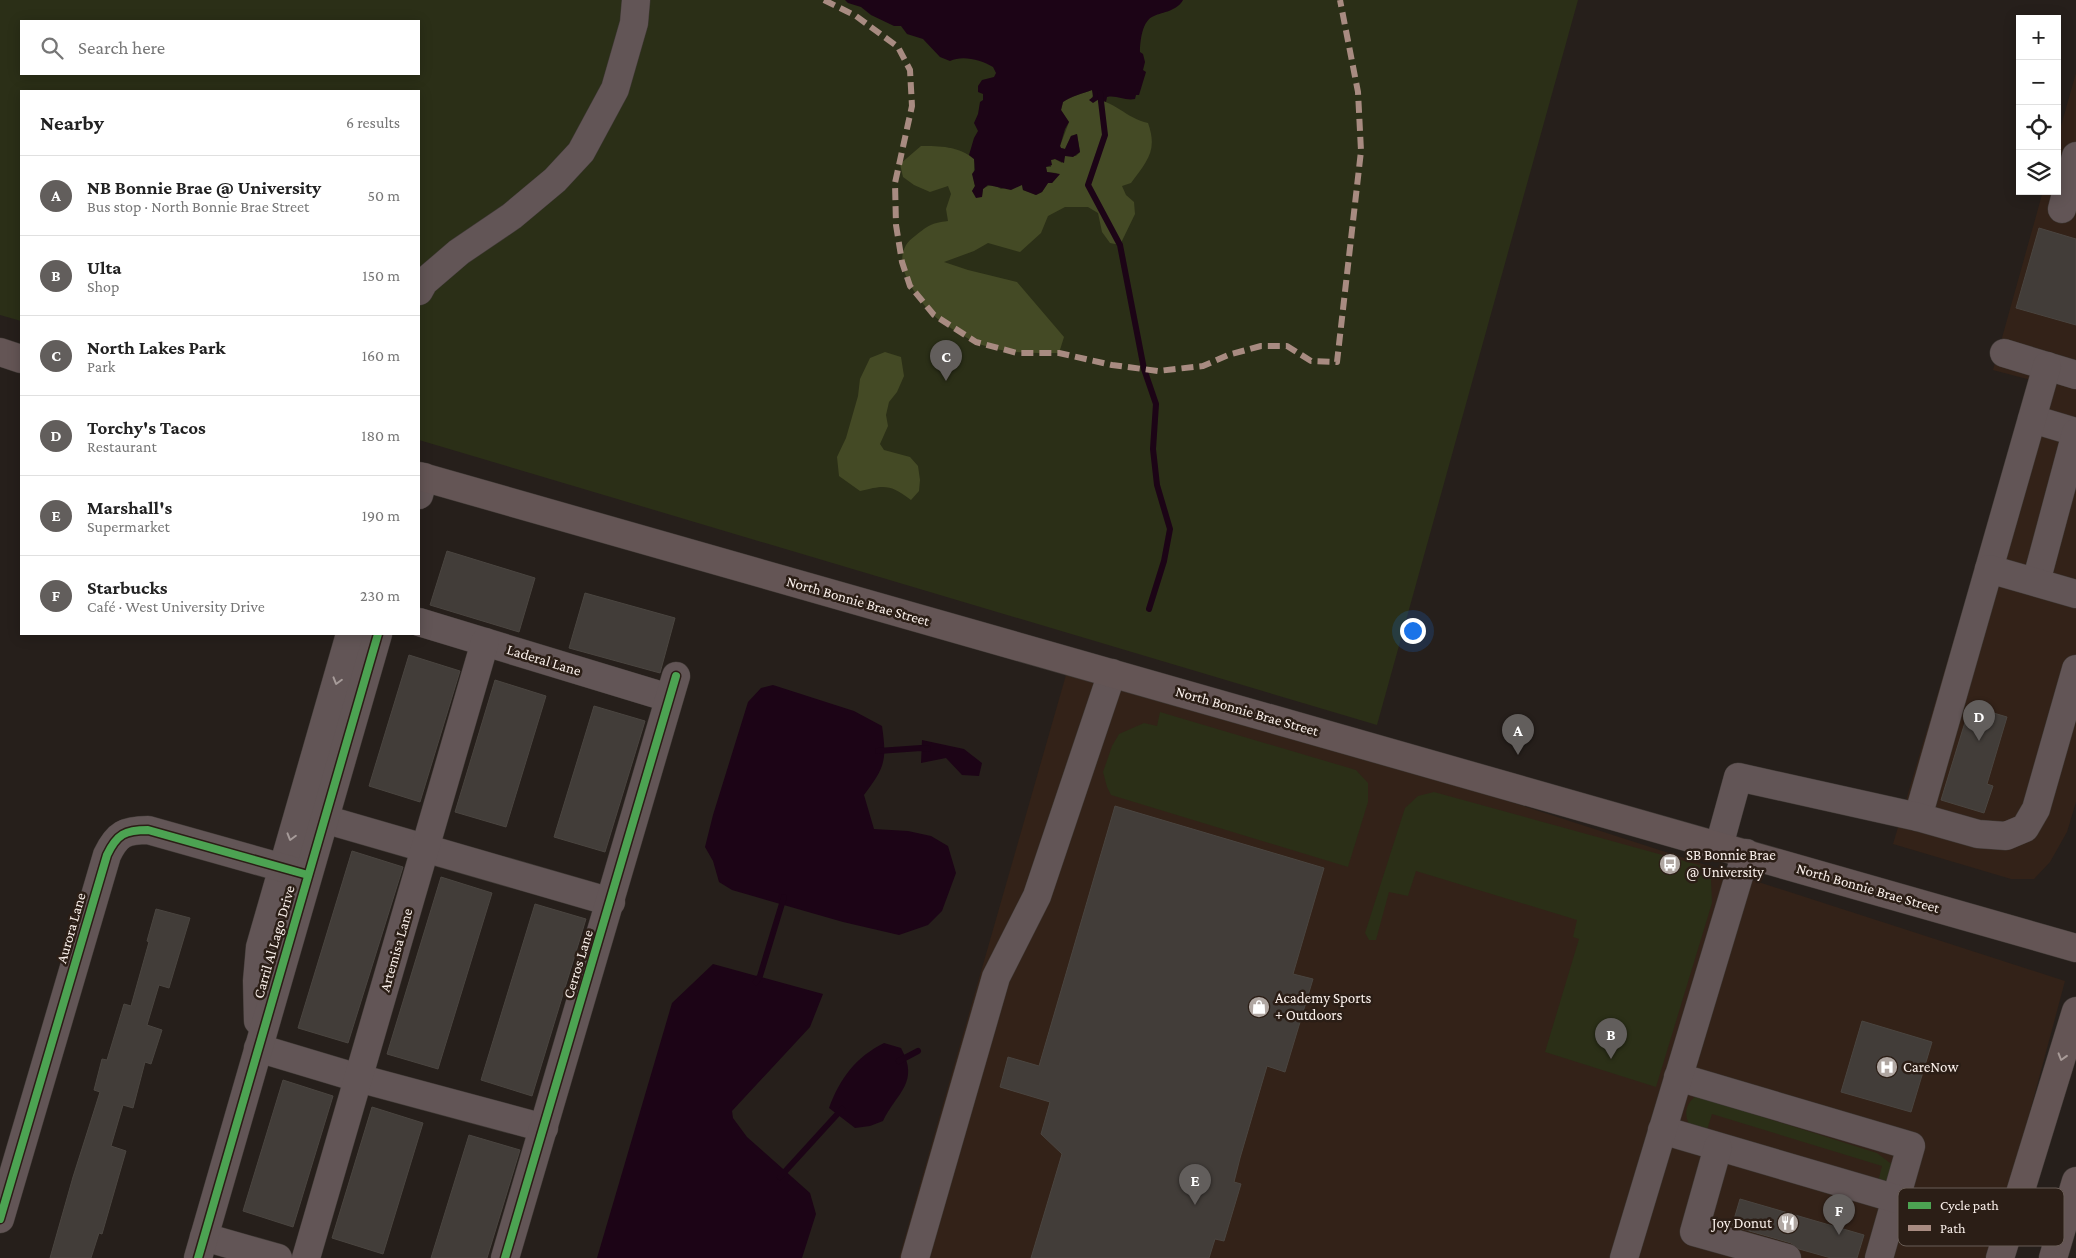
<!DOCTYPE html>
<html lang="en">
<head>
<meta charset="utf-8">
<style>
  body { margin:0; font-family:"Crimson Pro",serif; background:#f6f6f6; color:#222 }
  .controls { position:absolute; right:15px; top:15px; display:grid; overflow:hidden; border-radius:0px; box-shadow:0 2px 12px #0003 }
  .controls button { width:45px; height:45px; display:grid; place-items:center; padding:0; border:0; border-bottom:1px solid #e0e0e0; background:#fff; color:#222; font:25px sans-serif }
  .you { position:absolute; left:1412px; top:630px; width:18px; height:18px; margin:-12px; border:4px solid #fff; border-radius:50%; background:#1a73e8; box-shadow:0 0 0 8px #1a73e833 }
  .badge { display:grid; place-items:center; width:32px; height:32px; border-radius:50%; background:#625e5c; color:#fff; font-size:16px; font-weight:700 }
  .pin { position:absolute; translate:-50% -41px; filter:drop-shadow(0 1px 2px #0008) }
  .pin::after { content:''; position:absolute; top:26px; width:18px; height:15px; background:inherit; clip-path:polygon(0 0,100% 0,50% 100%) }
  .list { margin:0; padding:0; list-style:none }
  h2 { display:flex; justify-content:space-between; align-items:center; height:65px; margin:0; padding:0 20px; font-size:21px }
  h2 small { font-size:16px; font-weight:400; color:#767676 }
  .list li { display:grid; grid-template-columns:32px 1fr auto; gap:15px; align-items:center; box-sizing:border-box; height:80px; padding:0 20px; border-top:1px solid #e0e0e0 }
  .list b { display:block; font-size:19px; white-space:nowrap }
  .list p { margin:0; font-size:16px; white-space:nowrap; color:#767676 }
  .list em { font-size:16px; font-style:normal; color:#767676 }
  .icon { flex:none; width:28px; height:28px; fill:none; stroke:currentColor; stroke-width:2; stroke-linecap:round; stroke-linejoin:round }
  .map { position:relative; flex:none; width:2076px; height:1258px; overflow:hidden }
  .search { position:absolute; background:#fff; box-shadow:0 2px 12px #0003; left:20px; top:20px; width:400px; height:55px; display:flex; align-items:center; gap:12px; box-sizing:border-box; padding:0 18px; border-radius:0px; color:#767676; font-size:19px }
  .panel { position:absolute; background:#fff; box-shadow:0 2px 12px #0003; left:20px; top:90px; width:400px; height:545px; border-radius:0px }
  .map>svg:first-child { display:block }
  .built { fill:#332218 }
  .green { fill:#2b2f17; fill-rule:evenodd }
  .forest { fill:#444a25 }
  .water { fill:#1c0416 }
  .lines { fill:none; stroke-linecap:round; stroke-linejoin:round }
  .stream { stroke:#1c0416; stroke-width:6 }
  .building { fill:#423d39; stroke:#4a4540 }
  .minor-casing { stroke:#3f3935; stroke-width:29 }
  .major-casing { stroke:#3f3935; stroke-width:29 }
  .minor { stroke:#625556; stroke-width:28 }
  .major { stroke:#645555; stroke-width:28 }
  .quiet { stroke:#a88b81; stroke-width:6; stroke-dasharray:12 6; stroke-linecap:butt }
  .cycleway-casing { stroke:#2b1e16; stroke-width:11 }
  .cycleway { stroke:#4ca352; stroke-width:8 }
  .oneway { stroke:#a69b99 }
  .oneway2 { stroke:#a89b98 }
  .labels { text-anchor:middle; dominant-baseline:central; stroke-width:5; stroke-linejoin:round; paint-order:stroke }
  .street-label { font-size:15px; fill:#faf0eb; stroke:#2b1e16 }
  .poi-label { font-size:15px; fill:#faf0eb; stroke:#2b1e16; text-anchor:start }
  .key { fill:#2b1e16; stroke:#695d56; stroke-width:1 }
  .key-label { font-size:14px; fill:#faf0eb }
</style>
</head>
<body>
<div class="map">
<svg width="2076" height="1258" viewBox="0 0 2076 1258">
  <rect width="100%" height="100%" fill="#261f1b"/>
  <!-- built -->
  <g class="built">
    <path d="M2076,73v729l-9,30 -17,30 -16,17h-23l-118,-35 138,-464 -38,-10 50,-179h14v-51z"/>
    <path d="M1070,661l42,12 953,308 -74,277h-1092z"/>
  </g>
  <!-- green -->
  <g class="green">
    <path d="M0,0h1578l-201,725 -958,-285v-349h-398v230l-21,-6zM21,21h398v53h-398z"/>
    <path d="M1160,712l196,58 12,13v19l-20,65 -237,-72 -4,-8 -4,-15 9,-26 7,-12 25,-11 13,3z"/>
    <path d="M1434,792l272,75 5,12 1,24 -56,184 -111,-35 34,-113 -6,-2 4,-17 -161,-49 -8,25 -19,-4 -13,48h-7l-4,-7 40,-125 13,-12z"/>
    <path d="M1696,1096l181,57 17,13 -6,16h-10l4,-16 -170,-52 -5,16 -17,-5c-7,-10 -4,-22 6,-29z"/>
  </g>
  <!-- forest -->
  <g class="forest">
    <path d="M1092,90l2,4 -3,5c22,0 36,20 57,24 10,28 -1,38 -17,60l-9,3 4,9 8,7 1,12 -15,31 -10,-2 -8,-11 -4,-19 -10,-6h-23l-17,9 -7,17 -21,19 -32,-9 -14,8 -30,11 24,8 49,12 47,55 -5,16c-28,0 -55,1 -82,-10 -11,-5 -37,-21 -45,-29 -17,-19 -47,-57 -17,-78 14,-11 16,-13 33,-15l-2,-12 5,-15 -3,-8 -18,6 -16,-7 -11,-8 -3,-13 21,-18c18,0 38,0 53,13 1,9 -2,19 1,27l-3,5 7,5h3l1,-7c7,-5 12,-4 18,0l21,-5 1,6 13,5 6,-3 6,-9h4l7,-8 -3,-2 -9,-1 -1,-5h5v-7l4,-1 7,4 3,-7h11l4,-4 -3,-18 -6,2 -6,13 -4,-1 -1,-2 9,-24 -8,-12 2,-8c7,-5 20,-9 29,-12z"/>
    <path d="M885,352l16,5 3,19 -7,16 -8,10 -3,13 2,11 -8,18 4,6 26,7 8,9 2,14 -1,11 -8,9c-21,-16 -26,-15 -51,-9l-21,-15 -2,-19 9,-19 12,-42 2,-17 10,-21z"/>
  </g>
  <!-- water -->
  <g class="water">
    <path d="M845,0h338c-6,11 -20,12 -29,16 -12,4 -14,26 -14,36l3,2 2,8 -2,8 3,2 -7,23h-3l-1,4c-10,2 -18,-4 -28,-2l-1,5 -7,-3 -6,4 -4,-3 4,-3 -1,-7c-8,3 -23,7 -29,12l-2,8 8,12 -4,7 -5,17 1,2 4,1 6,-13 6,-2 3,18 -7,5 -8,-1 -1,7 -9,-4 -4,1 1,5 -6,2 1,5 13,2 -8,9h-4l-6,9 -6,3 -13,-5 -1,-5 -11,5 -23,-5 -5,4 -1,8 -6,1 -4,-7 3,-5 -3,-12 3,-4 -1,-11 -5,-4 5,-17 4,-7 -4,-8 4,-9 2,-12 3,-2v-6l-5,-2v-6l4,-6 12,-3 2,-4 -3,-6c-12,-7 -30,-12 -43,-6l-10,-4 -17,-18 -16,-5 -6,-8h-7l-23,-11 -10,-8 -13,-4z"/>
    <path d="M773,685l81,26 28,15c5,35 3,41 -18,69l10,34 34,2 23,5 17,10 8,27 -14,38 -14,14 -29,10 -56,-13 -111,-32 -13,-8 -6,-21 -8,-14 8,-32 35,-113 13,-14z"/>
    <path d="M922,740l42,9 18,14 -3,13 -17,-1 -16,-17 -25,5z"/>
    <path d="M713,964l110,30 -13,33 -78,84 1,7 14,19 63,56 6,21 -14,44h-205l75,-255z"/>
    <path d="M884,1043l17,5c19,35 -4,44 -18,73l-13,5 -15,2 -26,-20c11,-30 27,-51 55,-65z"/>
  </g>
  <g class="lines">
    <!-- stream -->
    <g class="stream">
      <path d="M1100,93l5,42 -17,50 32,60 24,124 12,35 -3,45 4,36 13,44 -6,32 -15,48"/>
      <path d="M878,751l43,-3 7,1"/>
      <path d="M756,982l4,-6 24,-79"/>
      <path d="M899,1061l19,-10"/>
      <path d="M780,1177l62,-68"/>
    </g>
  </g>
  <!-- building -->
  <g class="building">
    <path d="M2039,228l37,11v86l-60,-17z"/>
    <path d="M447,551l88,27 -16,54 -89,-27z"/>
    <path d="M585,593l90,25 -15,55 -91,-25z"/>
    <path d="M409,655l51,16 -40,131 -51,-16z"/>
    <path d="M495,680l51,16 -40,131 -51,-15z"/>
    <path d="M594,706l51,15 -40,131 -51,-15z"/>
    <path d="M1970,706l37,11 -20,67 6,2 -9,27 -43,-13z"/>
    <path d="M1115,806l209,62 -31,106 20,5 -28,93 -18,-6 -27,92 -6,24 7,2 -17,57 -9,-2 -6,19h-178l31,-104 -21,-20 9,-32 -50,-15 8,-30 31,9z"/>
    <path d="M352,851l51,16 -55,176 -50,-15z"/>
    <path d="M441,877l51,16 -54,176 -51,-15z"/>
    <path d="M535,904l51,15 -54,177 -51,-16z"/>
    <path d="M156,909l34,9 -21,70 -10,-3 -12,40 15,5 -11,34 -6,-2 -12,46 -10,-3 -12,41 15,5 -24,83 -3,-1 -8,25h-41l23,-81 27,-85 -6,-2 8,-31 5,1 17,-56 7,2 18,-64 -2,-1z"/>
    <path d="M1862,1021l70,21 -21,70 -70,-20z"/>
    <path d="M283,1080l50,16 -40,131 -50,-16z"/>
    <path d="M372,1107l51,16 -40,131 -51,-16z"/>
    <path d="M469,1135l51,15 -33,108h-56z"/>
    <path d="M1740,1199l124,36 -7,23h-26l-32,-9 -8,-6 -59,-17z"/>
  </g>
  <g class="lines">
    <!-- minor casing -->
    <g class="minor-casing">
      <g id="minor">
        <path d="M2062,209l14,-53"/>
        <path d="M419,291l5,-9 35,-30 53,-36 43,-36 26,-28 34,-63 19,-66 2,-23"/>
        <path d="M2004,353l72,22"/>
        <path d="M2032,419l44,13"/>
        <path d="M419,495l5,-18"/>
        <path d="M1989,569l58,-203"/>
        <path d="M2036,582l40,-149"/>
        <path d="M419,622l250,76"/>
        <path d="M1918,817l71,-248 87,25"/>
        <path d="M324,819l287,83"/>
        <path d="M1719,846l19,-69 180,40 60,17 28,2 19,-8 11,-19 40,-140"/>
        <path d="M258,1021l-1,-40 3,-34 90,-313"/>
        <path d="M258,1048l100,30 186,50"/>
        <path d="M1678,1077l233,69 -32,112"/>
        <path d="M1662,1130l235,69"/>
        <path d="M1718,1147l-24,85 93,26"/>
        <path d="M0,1219l107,-364c10,-21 18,-25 41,-25l160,45"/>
        <path d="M204,1237l74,21"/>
        <path d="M198,1258l180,-624"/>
        <path d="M306,1258l179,-616"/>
        <path d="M505,1258l171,-582"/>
        <path d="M915,1258l81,-281 41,-81 75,-223"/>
        <path d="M1624,1258l122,-405"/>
      </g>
    </g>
    <!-- major casing -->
    <g class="major-casing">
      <g id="major">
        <path d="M0,352l21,7"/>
        <path d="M419,476l1657,472"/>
        <path d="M2000,1258l76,-247"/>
        <path d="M2053,1258l23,-77"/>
      </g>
    </g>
    <!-- minor -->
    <use href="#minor" class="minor"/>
    <!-- major -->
    <use href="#major" class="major"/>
    <!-- quiet -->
    <path class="quiet" d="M824,0l32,16 42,31 12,23 2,36 -17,77 1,42 6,37 8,24 24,29 42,27 41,11h42l53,12 46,6 45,-5 25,-11 33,-9h26l24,15 26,1 24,-211 -3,-59 -18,-92"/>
    <!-- cycleway casing -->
    <g class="cycleway-casing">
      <g id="cycleway">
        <path d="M0,1219l107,-364c10,-21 18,-25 41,-25l160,45"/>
        <path d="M198,1258l180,-624"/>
        <path d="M505,1258l171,-582"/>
      </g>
    </g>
    <!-- cycleway -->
    <use href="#cycleway" class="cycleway"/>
  </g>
  <!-- one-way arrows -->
  <defs><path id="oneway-chevron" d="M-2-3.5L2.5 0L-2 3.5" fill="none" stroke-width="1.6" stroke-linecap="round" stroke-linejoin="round" transform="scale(1.25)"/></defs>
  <g class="oneway">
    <use href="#oneway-chevron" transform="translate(337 681) rotate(106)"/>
    <use href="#oneway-chevron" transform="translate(291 837) rotate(106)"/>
  </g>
  <use class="oneway2" href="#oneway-chevron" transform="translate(2062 1057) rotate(107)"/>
  <!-- icons -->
  <defs>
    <g id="bus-disc" transform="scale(1.125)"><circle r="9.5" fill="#b0a7a2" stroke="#2b1e16"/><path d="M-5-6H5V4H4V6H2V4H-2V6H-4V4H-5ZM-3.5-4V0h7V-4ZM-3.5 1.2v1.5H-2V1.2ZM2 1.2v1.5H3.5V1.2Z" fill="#fff"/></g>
    <g id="shop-disc" transform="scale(1.125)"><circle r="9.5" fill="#b0a7a2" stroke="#2b1e16"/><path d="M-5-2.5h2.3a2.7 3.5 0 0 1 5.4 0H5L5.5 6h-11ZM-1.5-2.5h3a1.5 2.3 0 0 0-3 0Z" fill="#fff"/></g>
    <g id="hospital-disc" transform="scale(1.125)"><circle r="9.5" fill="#b0a7a2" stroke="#2b1e16"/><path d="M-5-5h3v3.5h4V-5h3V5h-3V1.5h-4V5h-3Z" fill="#fff"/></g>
    <g id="restaurant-disc" transform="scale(1.125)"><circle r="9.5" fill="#b0a7a2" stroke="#2b1e16"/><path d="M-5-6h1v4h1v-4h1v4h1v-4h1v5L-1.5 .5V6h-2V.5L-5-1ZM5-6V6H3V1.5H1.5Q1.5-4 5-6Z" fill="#fff"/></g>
  </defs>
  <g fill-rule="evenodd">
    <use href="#bus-disc" x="1670" y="864"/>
    <use href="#shop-disc" x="1259" y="1007"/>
    <use href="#hospital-disc" x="1887" y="1067"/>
    <use href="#restaurant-disc" x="1788" y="1223"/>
  </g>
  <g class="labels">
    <!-- street labels -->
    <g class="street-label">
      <text transform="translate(858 601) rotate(16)">North Bonnie Brae Street</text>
      <text transform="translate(544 660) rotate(17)">Laderal Lane</text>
      <text transform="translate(1247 711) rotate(16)">North Bonnie Brae Street</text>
      <text transform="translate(1868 888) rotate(16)">North Bonnie Brae Street</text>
      <text transform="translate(71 928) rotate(-74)">Aurora Lane</text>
      <text transform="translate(274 942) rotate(-74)">Carril Al Lago Drive</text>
      <text transform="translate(396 950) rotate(-74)">Artemisa Lane</text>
      <text transform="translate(578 964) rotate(-73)">Cerros Lane</text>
    </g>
    <!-- poi labels -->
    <g class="poi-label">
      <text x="1686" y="855">SB Bonnie Brae<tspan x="1686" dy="17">@ University</tspan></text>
      <text x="1275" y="998">Academy Sports<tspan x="1275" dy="17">+ Outdoors</tspan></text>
      <text x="1903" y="1067">CareNow</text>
      <text x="1772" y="1223" text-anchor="end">Joy Donut</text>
    </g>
  </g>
  <!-- legend -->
  <rect x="1898" y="1188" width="166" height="58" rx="8" class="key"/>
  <rect x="1908" y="1202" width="23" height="7" fill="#4ca352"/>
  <rect x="1908" y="1225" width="23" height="6" fill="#a88b81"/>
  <g class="key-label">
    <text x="1940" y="1210">Cycle path</text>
    <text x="1940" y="1233">Path</text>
  </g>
</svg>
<div class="controls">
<button>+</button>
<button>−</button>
<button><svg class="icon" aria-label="locate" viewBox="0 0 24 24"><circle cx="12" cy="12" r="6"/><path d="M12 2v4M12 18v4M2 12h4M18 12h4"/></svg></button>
<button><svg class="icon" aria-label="layers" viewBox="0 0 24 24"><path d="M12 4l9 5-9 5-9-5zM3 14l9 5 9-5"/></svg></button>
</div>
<div class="you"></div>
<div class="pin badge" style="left:1518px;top:755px">A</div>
<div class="pin badge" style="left:1611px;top:1059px">B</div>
<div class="pin badge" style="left:946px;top:381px">C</div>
<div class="pin badge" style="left:1979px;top:741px">D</div>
<div class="pin badge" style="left:1195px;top:1205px">E</div>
<div class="pin badge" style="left:1839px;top:1235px">F</div>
<div class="search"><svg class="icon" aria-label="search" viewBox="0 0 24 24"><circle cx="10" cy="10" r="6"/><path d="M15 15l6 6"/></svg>Search here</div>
<section class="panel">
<h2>Nearby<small>6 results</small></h2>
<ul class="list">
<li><span class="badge">A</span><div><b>NB Bonnie Brae @ University</b><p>Bus stop · North Bonnie Brae Street</p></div><em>50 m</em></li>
<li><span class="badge">B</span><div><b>Ulta</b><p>Shop</p></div><em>150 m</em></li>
<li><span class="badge">C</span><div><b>North Lakes Park</b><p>Park</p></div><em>160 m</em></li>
<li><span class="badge">D</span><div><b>Torchy's Tacos</b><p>Restaurant</p></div><em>180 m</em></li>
<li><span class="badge">E</span><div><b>Marshall's</b><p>Supermarket</p></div><em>190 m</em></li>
<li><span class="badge">F</span><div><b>Starbucks</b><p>Café · West University Drive</p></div><em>230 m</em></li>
</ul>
</section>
</div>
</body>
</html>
